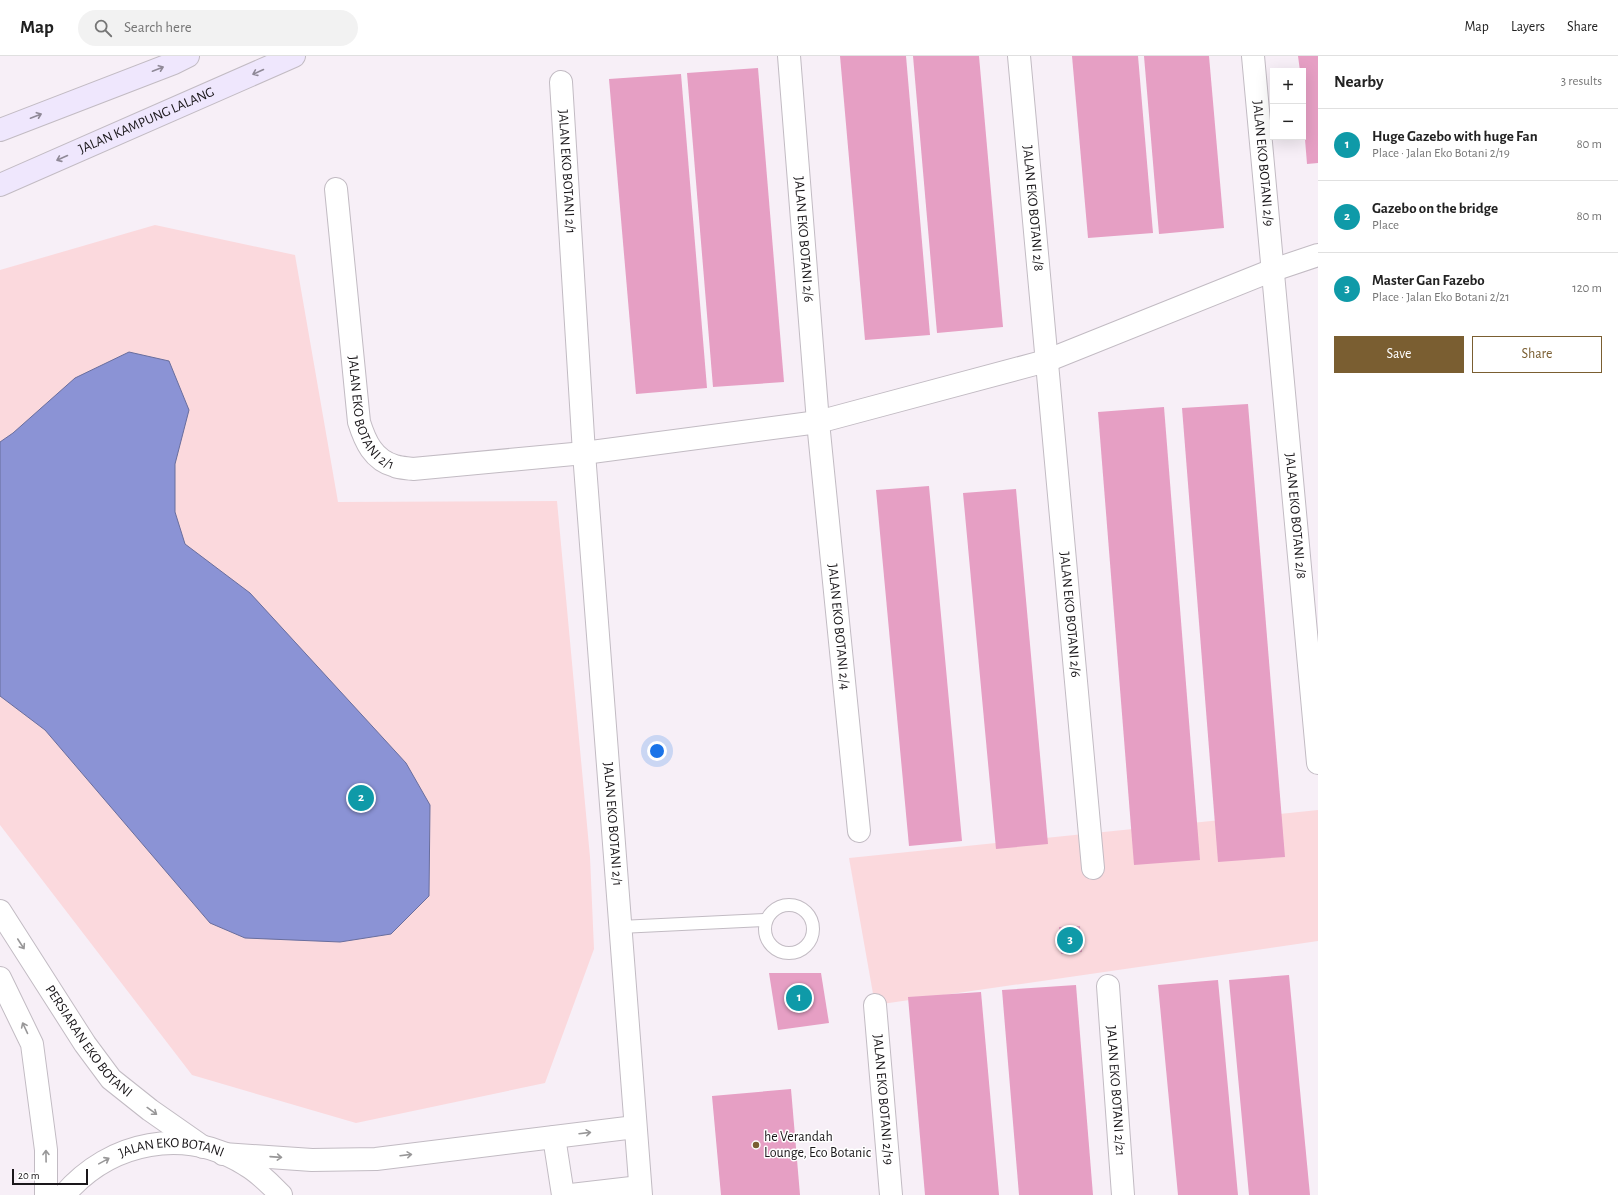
<!DOCTYPE html>
<html lang="en">
<head>
<meta charset="utf-8">
<style>
  body { margin:0; font-family:"Alegreya Sans",sans-serif; background:#f2f2f2; color:#222 }
  .controls { position:absolute; right:12px; top:12px; display:grid; overflow:hidden; border-radius:0px; box-shadow:0 4px 16px #0002 }
  .controls button { width:36px; height:36px; display:grid; place-items:center; padding:0; border:0; border-bottom:1px solid #e0e0e0; background:#fff; color:#222; font:20px sans-serif }
  .scale { position:absolute; left:12px; bottom:10px; width:76px; box-sizing:border-box; padding-left:4px; border:2px solid #1a171a; border-top:0; font-size:11px; line-height:14px; white-space:nowrap; color:#1a171a; -webkit-text-stroke:3px #fff; paint-order:stroke }
  .you { position:absolute; left:657px; top:695px; width:14px; height:14px; margin:-10px; border:3px solid #fff; border-radius:50%; background:#1a73e8; box-shadow:0 0 0 6px #1a73e833 }
  .badge { display:grid; place-items:center; width:26px; height:26px; border-radius:50%; background:#7a5e31; color:#fff; font-size:13px; font-weight:700 }
  .pin { position:absolute; translate:-50% -50%; border:2px solid #fff; box-shadow:0 1px 4px #0006 }
  .list { margin:0; padding:0; list-style:none }
  h2 { display:flex; justify-content:space-between; align-items:center; height:52px; margin:0; padding:0 16px; font-size:17px }
  h2 small { font-size:13px; font-weight:400; color:#767676 }
  .list li { display:grid; grid-template-columns:26px 1fr auto; gap:12px; align-items:center; box-sizing:border-box; height:72px; padding:0 16px; border-top:1px solid #e0e0e0 }
  .list b { display:block; font-size:15px; white-space:nowrap }
  .list p { margin:0; font-size:13px; white-space:nowrap; color:#767676 }
  .list em { font-size:13px; font-style:normal; color:#767676 }
  .actions { display:flex; gap:8px; padding:12px 16px }
  .actions a { flex:1; padding:9px 0; border:1px solid #7a5e31; border-radius:0px; text-align:center; font-size:14px; color:#7a5e31 }
  .actions .main { background:#7a5e31; color:#fff }
  .icon { flex:none; width:22px; height:22px; fill:none; stroke:currentColor; stroke-width:2; stroke-linecap:round; stroke-linejoin:round }
  .map { position:relative; flex:none; width:1318px; height:1139px; overflow:hidden }
  header { display:flex; align-items:center; gap:24px; box-sizing:border-box; height:56px; padding:0 20px; background:#fff; border-bottom:1px solid #e0e0e0 }
  header strong { font-size:19px }
  nav { display:flex; gap:22px; margin-inline-start:auto; font-size:14px }
  .search { width:280px; height:36px; background:#f2f2f2; display:flex; align-items:center; gap:10px; box-sizing:border-box; padding:0 14px; border-radius:22px; color:#767676; font-size:15px }
  main { display:flex }
  aside { flex:1; background:#fff }
  .map>svg:first-child { display:block }
  .green { fill:#fbd9dd }
  .water { fill:#8b93d5; stroke:#696e9d }
  .building { fill:#e69fc4 }
  .lines { fill:none; stroke-linecap:round; stroke-linejoin:round }
  .service-casing { stroke:#c2bbc3; stroke-width:14 }
  .minor-casing { stroke:#c2bbc3; stroke-width:24 }
  .secondary-casing { stroke:#c2bbc3; stroke-width:24 }
  .service { stroke:#fff; stroke-width:12 }
  .minor { stroke:#fff; stroke-width:22 }
  .secondary { stroke:#efe7fd; stroke-width:22 }
  .oneway { stroke:#8f8997 }
  .oneway2 { stroke:#989798 }
  .poi-dot { fill:#7a5e31; stroke:#fff; stroke-width:1.5 }
  .labels { text-anchor:middle; dominant-baseline:central; stroke-width:3; stroke-linejoin:round; paint-order:stroke }
  .street-label { font-size:14px; fill:#1a171a; stroke:#fff }
  .poi-label { font-size:14px; fill:#1a171a; stroke:#fff; text-anchor:start }
</style>
</head>
<body>
<header>
<strong>Map</strong>
<div class="search"><svg class="icon" aria-label="search" viewBox="0 0 24 24"><circle cx="10" cy="10" r="6"/><path d="M15 15l6 6"/></svg>Search here</div>
<nav><a>Map</a><a>Layers</a><a>Share</a></nav>
</header>
<main>
<div class="map">
<svg width="1318" height="1139" viewBox="0 0 1318 1139">
  <rect width="100%" height="100%" fill="#f7eff7"/>
  <!-- green -->
  <g class="green">
    <path d="M155,169l140,30 43,247 219,-1 33,356 4,92 -49,134 -189,40 -164,-48 -192,-250v-555z"/>
    <path d="M1318,754v131l-443,64 -26,-147z"/>
  </g>
  <!-- water -->
  <path class="water" d="M129,296l40,9 20,49 -14,54v48l10,32 65,49 156,170 24,42 -1,91 -38,38 -51,8 -95,-4 -35,-15 -165,-193 -45,-34v-254l13,-9 62,-55z"/>
  <!-- building -->
  <g class="building">
    <path d="M840,0h66l24,279 -65,5z"/>
    <path d="M913,0h66l24,271 -66,6z"/>
    <path d="M1072,0h66l15,177 -65,5z"/>
    <path d="M1144,0h65l15,172 -65,6z"/>
    <path d="M1298,0h20v107l-11,1 -4,-50v-43h-3z"/>
    <path d="M758,12l26,314 -71,5 -26,-314z"/>
    <path d="M681,18l26,314 -71,6 -27,-315z"/>
    <path d="M1248,348l37,453 -67,5 -36,-454z"/>
    <path d="M1164,351l36,453 -66,5 -36,-453z"/>
    <path d="M929,430l33,355 -53,5 -33,-356z"/>
    <path d="M1016,433l32,355 -52,5 -33,-356z"/>
    <path d="M357,730l11,1 -2,22 -12,-1z"/>
    <path d="M1080,870l2,26 -21,2 -2,-27z"/>
    <path d="M769,917h52l8,50 -51,7z"/>
    <path d="M1289,919l21,220h-61l-20,-215z"/>
    <path d="M1218,924l20,215h-60l-20,-210z"/>
    <path d="M1076,929l17,210h-74l-17,-205z"/>
    <path d="M981,936l18,203h-74l-17,-198z"/>
    <path d="M791,1033l9,106h-79l-9,-99z"/>
  </g>
  <g class="lines">
    <!-- service casing -->
    <g class="service-casing">
      <g id="service">
        <circle cx="789" cy="873" r="24"/>
        <path d="M620,871l146,-7"/>
      </g>
    </g>
    <!-- minor casing -->
    <g class="minor-casing">
      <g id="minor">
        <path id="s1" d="M789,0l29,366 41,409"/>
        <path id="s2" d="M1019,0l74,812"/>
        <path id="s3" d="M1253,0l65,707"/>
        <path id="s4" d="M561,26l23,371 57,742"/>
        <path id="s5" d="M336,133l23,233c6,19 14,38 36,44 5,2 12,2 18,3l171,-16 234,-31 228,-61 227,-91 45,-15"/>
        <path id="s6" d="M0,855l85,133 26,35 39,31 53,37"/>
        <path d="M0,922l32,66 14,106v45"/>
        <path id="s7" d="M1108,930l15,209"/>
        <path id="s8" d="M875,949l16,190"/>
        <path d="M554,1081l9,58"/>
        <path d="M223,1098l89,6 64,-1 259,-32"/>
        <path id="s9" d="M64,1139c46,-54 121,-69 182,-30 14,8 24,19 35,30"/>
        <path d="M571,1139l69,-8"/>
      </g>
    </g>
    <!-- secondary casing -->
    <g class="secondary-casing">
      <g id="secondary">
        <path d="M0,74l174,-67 14,-7"/>
        <path id="s10" d="M0,129l294,-129"/>
      </g>
    </g>
    <!-- service -->
    <use href="#service" class="service"/>
    <!-- minor -->
    <use href="#minor" class="minor"/>
    <!-- secondary -->
    <use href="#secondary" class="secondary"/>
  </g>
  <!-- one-way arrows -->
  <defs><path id="oneway-shaft" d="M-6 0H5M1.5-3L5.5 0L1.5 3" fill="none" stroke-width="1.6" stroke-linecap="round" stroke-linejoin="round"/></defs>
  <g class="oneway">
    <use href="#oneway-shaft" transform="translate(158 13) rotate(-21)"/>
    <use href="#oneway-shaft" transform="translate(258 16) rotate(156)"/>
    <use href="#oneway-shaft" transform="translate(36 60) rotate(-21)"/>
    <use href="#oneway-shaft" transform="translate(62 102) rotate(156)"/>
  </g>
  <g class="oneway2">
    <use href="#oneway-shaft" transform="translate(21 888) rotate(57)"/>
    <use href="#oneway-shaft" transform="translate(25 972) rotate(-115)"/>
    <use href="#oneway-shaft" transform="translate(152 1055) rotate(36)"/>
    <use href="#oneway-shaft" transform="translate(585 1077) rotate(-7)"/>
    <use href="#oneway-shaft" transform="translate(406 1099) rotate(-7)"/>
    <use href="#oneway-shaft" transform="translate(46 1100) rotate(-91)"/>
    <use href="#oneway-shaft" transform="translate(276 1101) rotate(4)"/>
    <use href="#oneway-shaft" transform="translate(104 1105) rotate(-29)"/>
  </g>
  <!-- markers -->
  <circle class="poi-dot" cx="756" cy="1089" r="4"/>
  <g class="labels">
    <!-- street labels -->
    <g class="street-label">
      <text stroke="none"><textPath href="#s10" startOffset="160">JALAN KAMPUNG LALANG</textPath></text>
      <text stroke="none"><textPath href="#s3" startOffset="108">JALAN EKO BOTANI 2/9</textPath></text>
      <text stroke="none"><textPath href="#s4" startOffset="90">JALAN EKO BOTANI 2/1</textPath></text>
      <text stroke="none"><textPath href="#s2" startOffset="153">JALAN EKO BOTANI 2/8</textPath></text>
      <text stroke="none"><textPath href="#s1" startOffset="184">JALAN EKO BOTANI 2/6</textPath></text>
      <text stroke="none"><textPath href="#s5" startOffset="230">JALAN EKO BOTANI 2/1</textPath></text>
      <text stroke="none"><textPath href="#s3" startOffset="462">JALAN EKO BOTANI 2/8</textPath></text>
      <text stroke="none"><textPath href="#s2" startOffset="561">JALAN EKO BOTANI 2/6</textPath></text>
      <text stroke="none"><textPath href="#s1" startOffset="573">JALAN EKO BOTANI 2/4</textPath></text>
      <text stroke="none"><textPath href="#s4" startOffset="744">JALAN EKO BOTANI 2/1</textPath></text>
      <text stroke="none"><textPath href="#s6" startOffset="158">PERSIARAN EKO BOTANI</textPath></text>
      <text stroke="none"><textPath href="#s7" startOffset="105">JALAN EKO BOTANI 2/21</textPath></text>
      <text stroke="none"><textPath href="#s8" startOffset="95">JALAN EKO BOTANI 2/19</textPath></text>
      <text stroke="none"><textPath href="#s9" startOffset="123">JALAN EKO BOTANI</textPath></text>
    </g>
    <!-- poi labels -->
    <g class="poi-label">
      <text x="764" y="1081">he Verandah<tspan x="764" dy="16">Lounge, Eco Botanic</tspan></text>
    </g>
  </g>
</svg>
<div class="controls">
<button>+</button>
<button>−</button>
</div>
<div class="scale">20 m</div>
<div class="you"></div>
<div class="pin badge" style="left:799px;top:942px;background:#0f9aa8">1</div>
<div class="pin badge" style="left:361px;top:742px;background:#0f9aa8">2</div>
<div class="pin badge" style="left:1070px;top:884px;background:#0f9aa8">3</div>
</div>
<aside>
<h2>Nearby<small>3 results</small></h2>
<ul class="list">
<li><span class="badge" style="background:#0f9aa8">1</span><div><b>Huge Gazebo with huge Fan</b><p>Place · Jalan Eko Botani 2/19</p></div><em>80 m</em></li>
<li><span class="badge" style="background:#0f9aa8">2</span><div><b>Gazebo on the bridge</b><p>Place</p></div><em>80 m</em></li>
<li><span class="badge" style="background:#0f9aa8">3</span><div><b>Master Gan Fazebo</b><p>Place · Jalan Eko Botani 2/21</p></div><em>120 m</em></li>
</ul>
<div class="actions"><a class="main">Save</a><a>Share</a></div>
</aside>
</main>
</body>
</html>
